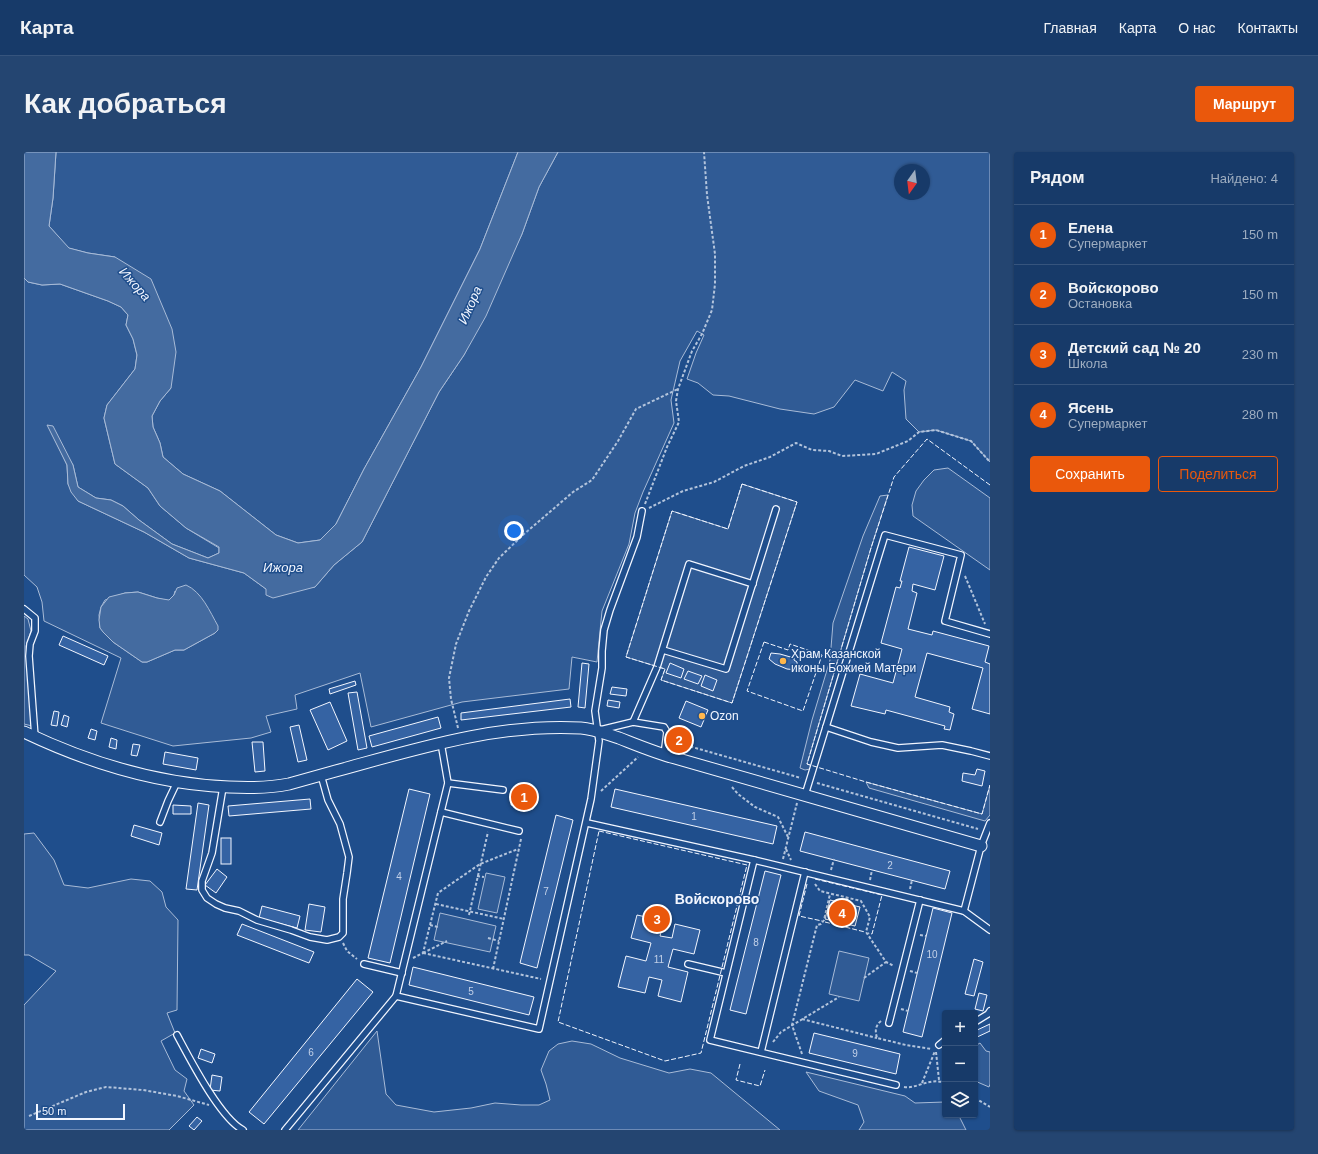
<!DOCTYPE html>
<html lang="ru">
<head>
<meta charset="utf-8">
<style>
  body { margin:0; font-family:Arial,sans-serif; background:#244571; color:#f1f3f6 }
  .controls { position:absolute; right:12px; bottom:12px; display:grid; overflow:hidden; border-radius:4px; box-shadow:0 1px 3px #0004 }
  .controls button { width:36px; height:36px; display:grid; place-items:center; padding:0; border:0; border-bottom:1px solid #36547d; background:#173a69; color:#f1f3f6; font:20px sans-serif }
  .compass { position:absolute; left:870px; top:12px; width:36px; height:36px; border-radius:50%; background:#173a69; box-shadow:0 1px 3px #0004; rotate:194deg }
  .scale { position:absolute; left:12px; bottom:10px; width:89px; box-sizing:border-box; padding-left:4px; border:2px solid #f2f6ff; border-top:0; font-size:11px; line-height:14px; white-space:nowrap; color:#f2f6ff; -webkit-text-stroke:3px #1f4e8c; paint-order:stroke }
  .you { position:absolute; left:490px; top:379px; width:14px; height:14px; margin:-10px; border:3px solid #fff; border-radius:50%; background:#1a73e8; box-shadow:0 0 0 6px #1a73e833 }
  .badge { display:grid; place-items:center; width:26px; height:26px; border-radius:50%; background:#ea580c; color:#fff; font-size:13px; font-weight:700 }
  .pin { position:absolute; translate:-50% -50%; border:2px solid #fff; box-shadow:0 1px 4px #0006 }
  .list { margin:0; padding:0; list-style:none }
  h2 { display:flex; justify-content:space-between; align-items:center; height:52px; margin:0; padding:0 16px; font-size:17px }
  h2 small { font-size:13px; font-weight:400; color:#9eadc0 }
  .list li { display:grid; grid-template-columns:26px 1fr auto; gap:12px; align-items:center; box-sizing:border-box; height:60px; padding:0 16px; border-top:1px solid #36547d }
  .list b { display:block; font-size:15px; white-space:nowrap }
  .list p { margin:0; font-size:13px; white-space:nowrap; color:#9eadc0 }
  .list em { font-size:13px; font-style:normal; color:#9eadc0 }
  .actions { display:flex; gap:8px; padding:12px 16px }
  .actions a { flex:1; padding:9px 0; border:1px solid #ea580c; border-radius:4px; text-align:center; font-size:14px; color:#ea580c }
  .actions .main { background:#ea580c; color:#fff }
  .icon { flex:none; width:22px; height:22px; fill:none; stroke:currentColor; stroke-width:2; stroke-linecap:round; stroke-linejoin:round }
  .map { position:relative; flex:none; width:966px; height:978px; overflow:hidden; border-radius:4px }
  header { display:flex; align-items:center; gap:24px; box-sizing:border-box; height:56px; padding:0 20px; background:#173a69; border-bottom:1px solid #36547d }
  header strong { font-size:19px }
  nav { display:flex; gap:22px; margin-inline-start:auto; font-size:14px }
  .intro { display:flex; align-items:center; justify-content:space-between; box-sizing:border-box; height:96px; padding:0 24px }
  h1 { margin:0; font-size:28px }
  .button { padding:10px 18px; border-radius:4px; background:#ea580c; color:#fff; font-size:14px; font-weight:700 }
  main { display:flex; gap:24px; padding:0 24px }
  aside { flex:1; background:#173a69; border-radius:4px; box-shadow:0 1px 3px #0004 }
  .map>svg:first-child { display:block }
  .built { fill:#305b95; stroke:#a8bbd7; fill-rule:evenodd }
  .water { fill:#446ba0; stroke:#a8bbd7 }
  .building { fill:#3563a3; stroke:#f2f6ff }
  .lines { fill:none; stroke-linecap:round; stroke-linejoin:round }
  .lane-casing { stroke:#f2f6ff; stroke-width:8 }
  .street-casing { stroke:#f2f6ff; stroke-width:13 }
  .path { stroke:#b3c4dc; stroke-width:2; stroke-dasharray:3 2; stroke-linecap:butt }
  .lane { stroke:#1f4e8c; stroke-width:5.5 }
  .street { stroke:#1f4e8c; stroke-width:11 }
  .fence { stroke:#f2f6ff; stroke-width:1; stroke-dasharray:5 2; stroke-linecap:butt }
  .poi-dot { fill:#ffb74d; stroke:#1f4e8c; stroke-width:1.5 }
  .labels { text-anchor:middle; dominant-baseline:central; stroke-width:3; stroke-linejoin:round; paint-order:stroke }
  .number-label { font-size:10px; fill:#c3d1e8 }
  .poi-label { font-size:12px; fill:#f2f6ff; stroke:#1f4e8c; text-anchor:start }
  .water-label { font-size:13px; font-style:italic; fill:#f2f6ff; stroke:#1f4e8c }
  .quarter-label { font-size:14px; font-weight:bold; fill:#f2f6ff; stroke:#1f4e8c }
</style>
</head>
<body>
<header>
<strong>Карта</strong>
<nav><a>Главная</a><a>Карта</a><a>О нас</a><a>Контакты</a></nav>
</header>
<div class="intro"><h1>Как добраться</h1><a class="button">Маршрут</a></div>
<main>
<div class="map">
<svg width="966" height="978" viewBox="0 0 966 978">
  <rect width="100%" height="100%" fill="#1f4e8c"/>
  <!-- built -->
  <g class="built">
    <path d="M32,0h462l-38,97 -59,118 -57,102 -28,55 -16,16 -22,3 -22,-8 -56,-44 -37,-17 -20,-17 -3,-14 -7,-16 -1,-11 8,-15 11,-13 -56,-131 -27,-4 -20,-5 -19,-22 4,-28z"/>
    <path d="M534,0h432v310l-19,-21 -35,-11 -17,2 -13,-13 -2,-29 2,-9 -14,-9 -9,19 -28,-11 -21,27 -20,7 -34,-5 -51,-13 -16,-1 -15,-12 -11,-4 9,-26 8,-18 -7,-4 -17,30 -9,39 3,23 -31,69 -8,21 -6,31 -27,67 -5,51 -25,-5 -3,32 -107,13 -91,25 -11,-54 -65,22 2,14 -31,7 5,16 -20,6 -78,8 -72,-23 20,-65 -77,-37 -2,-19 -5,-15 -13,-12v-297l4,4 14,3 18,-1 48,17 13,6 7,8 -2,10 7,14 4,16 -2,14 -28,36 -3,13 11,46 33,24 12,18 26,22 33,20v5l-11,5 -36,-14 -33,-24 -16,-14 -12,-6 -15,-2 -18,-11 -5,-22 -25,-40 19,40 1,19 10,17 66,31 45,26 55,15 22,16 49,-2 19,-22 28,-23 77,-150 25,-37 58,-121 17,-47zM876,18h24v24h-24zM151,439l40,42 -31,17h-9l-28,12h-5l-29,-20 -13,-14 -1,-13 2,-8 4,-7 20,-7 13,-1 19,6 12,3 5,-6z"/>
    <path d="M924,316l42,30v72l-77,-54 -1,-11 4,-14 8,-11 10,-10z"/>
    <path d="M718,332l55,18 -65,201 -71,-23 4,-11 -39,-12 46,-146 56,18z"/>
    <path d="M864,343l-17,53 -64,216 5,2 -2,3 -5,1 -5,-2 12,-48 18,-60 3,-37 30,-87 17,-40z"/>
    <path d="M0,464l4,3 3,12 -5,15 6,80 -8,-2z"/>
    <path d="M842,630l116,32 8,-29v30l-5,6 -116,-33z"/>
    <path d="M10,681l20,27 10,25 24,3 43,-9 19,2 12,11 4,15 12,13 -1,90 -10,3 8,20 -14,8 14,29 12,9 -3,12 10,14 -25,25h-145v-125l32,-34 -27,-16h-5v-121z"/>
    <path d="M462,721l19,4 -8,36 -19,-4z"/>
    <path d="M416,761l56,13 -6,26 -56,-12z"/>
    <path d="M815,799l30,7 -10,43 -30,-7z"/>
    <path d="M353,879l9,63 10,11 38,7 37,-4 24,-5 26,2h18l11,-5 -4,-16 -5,-14 8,-19 9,-7 14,-3 19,3 29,14 49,15 21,-4 21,4 69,57h-482z"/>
    <path d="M956,891l6,8 4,1v32l-1,3 -14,-6v-35z"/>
    <path d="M782,920l99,24 10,7 30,-1v13h15v3l6,12h-107l5,-8 -6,-17 -39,-14z"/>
  </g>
  <!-- water -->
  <g class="water">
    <path d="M0,0h32l-3,46 -4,28 20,22 19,5 27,4 36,22 21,50 4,23 -5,36 -11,13 -8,15 1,11 7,16 3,14 20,17 37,17 56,44 22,8 22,-3 16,-16 28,-55 57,-102 59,-118 38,-97h40l-19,35 -17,47 -36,82 -22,39 -25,37 -77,150 -28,23 -19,22 -42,11 -7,-3v-6l-22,-16 -55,-15 -45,-26 -66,-31 -7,-9 -3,-8 -1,-19 -20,-40 6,1 20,39 5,22 18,11 15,2 12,6 16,14 33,24 36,14 11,-5v-6l-33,-19 -26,-22 -12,-18 -33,-24 -11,-46 3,-13 28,-36 2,-14 -4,-16 -7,-14 2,-10 -7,-8 -13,-6 -48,-17 -18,1 -14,-3 -4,-4z"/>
    <path d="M162,433c16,7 24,27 32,41v4l-3,3 -31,17h-9l-28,12h-5l-29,-20 -10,-10 -3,-4 -1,-8 2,-13 8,-10 16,-4 13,-1 19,6 12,2 5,-5 3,-7z"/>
  </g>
  <!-- building -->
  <g class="building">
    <path d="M885,395l35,9 -9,34 -22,-6 -1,7 5,2 -9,36 24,6 1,-4 56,15 -4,16 5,2v50l-18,-5 11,-41 -56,-15 -12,44 35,10 -1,5 5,2 -4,16 -6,-1 1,-3 -59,-16 -1,4 -34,-8 9,-32 33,9 9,-34 -21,-6 15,-56 4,1 2,-7h-2z"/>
    <path d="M39,484l45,20 -4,9 -45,-20z"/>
    <path d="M747,501l9,1 14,4v2l3,2v2l2,1 -2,5 -10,-1 -12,-5 -6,-5z"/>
    <path d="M558,511l7,1 -4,44 -7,-1z"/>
    <path d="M646,511l14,6 -3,9 -15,-5z"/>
    <path d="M664,519l14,5 -4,8 -14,-5z"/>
    <path d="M681,523l12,5 -4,11 -12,-5z"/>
    <path d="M331,529l1,4 -26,9 -1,-5z"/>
    <path d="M588,535l15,2 -1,7 -16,-2z"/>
    <path d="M333,540l10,56 -9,2 -10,-57z"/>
    <path d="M546,547l1,8 -110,13v-7z"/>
    <path d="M584,548l12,2 -1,6 -12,-2z"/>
    <path d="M662,549l22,9 -7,17 -22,-9z"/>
    <path d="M306,550l17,39 -19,9 -18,-40z"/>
    <path d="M30,559l5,1 -2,14 -6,-1z"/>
    <path d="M40,563l5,2 -2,10 -6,-2z"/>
    <path d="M414,565l3,11 -69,19 -3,-11z"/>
    <path d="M275,573l8,35 -9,2 -8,-35z"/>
    <path d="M67,577l6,2 -2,9 -7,-2z"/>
    <path d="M87,586l6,2 -1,9 -7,-2z"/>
    <path d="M228,590h11l2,29 -10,1z"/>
    <path d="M109,592l7,1 -3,11 -6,-1z"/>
    <path d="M141,600l33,6 -2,12 -33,-6z"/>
    <path d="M953,617l8,2 -3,15 -20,-5 1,-8 12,2z"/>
    <path d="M490,636l22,4 -3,17 -22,-4z"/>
    <path d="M385,637l21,5 -40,169 -22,-5z"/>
    <path d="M591,637l162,37 -4,18 -162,-37z"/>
    <path d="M286,647l1,10 -82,7 -1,-10z"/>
    <path d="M174,651l11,2 -12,85 -11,-1z"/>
    <path d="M149,653l18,1v8h-18z"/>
    <path d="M532,663l17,5 -36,148 -17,-5z"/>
    <path d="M110,673l28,8 -3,12 -28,-9z"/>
    <path d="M781,680l145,39 -5,18 -145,-38z"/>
    <rect x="197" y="686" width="10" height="26"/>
    <path d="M193,717l10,8 -11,16 -11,-8z"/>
    <path d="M741,719l16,4 -35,139 -16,-4z"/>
    <path d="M806,748l30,7 -5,19 -30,-7z"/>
    <path d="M285,752l16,3 -4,25 -16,-2z"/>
    <path d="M238,754l38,10 -3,12 -38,-10z"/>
    <path d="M909,756l19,5 -30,124 -19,-5z"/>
    <path d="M613,763l27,6 -4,15 12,2 3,-14 25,6 -6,24 -21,-5 -5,18 20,5 -7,30 -23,-6 4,-16 -13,-3 -4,16 -27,-6 8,-31 20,5 5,-18 -20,-5z"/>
    <path d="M218,772l72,28 -5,11 -72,-28z"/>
    <path d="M950,807l9,3 -9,34 -9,-2z"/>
    <path d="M389,815l121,30 -5,18 -120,-30z"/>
    <path d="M333,827l16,13 -109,132 -15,-12z"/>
    <path d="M955,841l8,2 -4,16 -8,-2z"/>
    <path d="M966,872v7l-15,7v-7z"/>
    <path d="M790,881l86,21 -4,20 -87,-21z"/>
    <path d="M177,897l14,5 -3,9 -14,-5z"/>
    <path d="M188,923l10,2 -2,14 -10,-1z"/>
    <path d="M173,965l5,4 -8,9 -5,-4z"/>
  </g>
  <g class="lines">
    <!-- lane casing -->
    <g class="lane-casing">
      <g id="lane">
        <path d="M0,457l11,9v13l-5,13 -1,12 6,81"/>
        <path d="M639,498l63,19 50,-160"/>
        <path d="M609,570l24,-55 32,-103 64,20"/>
        <path d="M802,575l59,-192 76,20 -16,66 45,13"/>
        <path d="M576,578l33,-8 31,5 3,5 -3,23"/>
        <path d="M417,591l7,40 -52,213 143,33 52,-230 8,-58 -4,-30 7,-43v-17l2,-21 6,-20 27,-73 5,-26"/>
        <path d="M424,631l55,7"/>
        <path d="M199,635l-11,66 -10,28v9l5,8 9,6 9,4 14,3 18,9 34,10 19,7 17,3 12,-3 4,-4v-34l4,-26 2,-16 -9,-33 -12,-24 -7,-25"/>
        <path d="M781,643l21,-68 45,15 27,6 44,-3 29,6 19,5"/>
        <path d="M417,660l78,19"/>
        <path d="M136,670l8,-21 9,-19"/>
        <path d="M563,671l167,37 210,51 26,19"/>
        <path d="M730,708l-44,180 186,45"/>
        <path d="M940,759l17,-65 9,-23"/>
        <path d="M340,812l38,9"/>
        <path d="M664,812l38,9"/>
        <path d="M951,870l13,-8 2,-3"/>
        <path d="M865,871l31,-123"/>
        <path d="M153,883c13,24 43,83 66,95"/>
        <path d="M915,893l6,-5"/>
        <path d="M737,900l44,-180"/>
        <path d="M261,978l111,-134"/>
      </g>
    </g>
    <!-- street casing -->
    <g class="street-casing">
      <path id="street" d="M0,580c65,31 133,52 205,55 20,1 40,1 60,-3 14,-4 29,-8 43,-12 81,-22 164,-49 249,-44 13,1 25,6 38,10 18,7 37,15 56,20 102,29 204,59 306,88"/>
    </g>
    <!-- path -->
    <g class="path">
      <path d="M621,352l22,-57 12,-25 -3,-21 2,-12 14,-38 10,-17 10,-24 3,-26v-30l-8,-59 -3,-43"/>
      <path d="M625,356l34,-17 31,-9 30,-16 26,-9 26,-14 16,7 17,1 13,5 34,-2 32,-13 11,-9 17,-2 35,11 19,21"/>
      <path d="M941,424l20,48"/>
      <path d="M434,576l-7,-29 -2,-21 7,-34 13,-33 17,-34 13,-19 25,-24 49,-42 19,-12 26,-39 18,-32 42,-20"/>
      <path d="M657,595l4,-2 116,33"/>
      <path d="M793,631l161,46"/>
      <path d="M708,635l6,7 17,13 23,10 10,20"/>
      <path d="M577,639l37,-34"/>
      <path d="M762,697l5,11"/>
      <path d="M759,707l14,-56"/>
      <path d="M807,718l3,-11"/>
      <path d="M453,724l7,1"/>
      <path d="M846,728l2,-10"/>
      <path d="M791,732l5,7 41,10 9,16 -4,15 20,30 8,4"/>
      <path d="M886,737l2,-9"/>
      <path d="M412,752l68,15"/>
      <path d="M821,752l2,-6"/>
      <path d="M445,763l19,-83"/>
      <path d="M406,773l8,2"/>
      <path d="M896,783l6,1"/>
      <path d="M464,786l11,3"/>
      <path d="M319,791l4,8 10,8"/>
      <path d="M399,801l118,26"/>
      <path d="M399,801l24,-12"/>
      <path d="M389,806l10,-5 15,-60 42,-29 38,-15"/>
      <path d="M469,817l28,-130"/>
      <path d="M886,819l7,2"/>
      <path d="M840,826l22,-16"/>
      <path d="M877,857l7,2"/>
      <path d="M778,867l75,19"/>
      <path d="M857,869c-6,5 -6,10 -4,17l29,7 25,4"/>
      <path d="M749,890l8,-10 58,-35"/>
      <path d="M912,900l3,28"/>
      <path d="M778,902l-10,-29 25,-100 4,-1 3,-4 6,-26"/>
      <path d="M898,931l13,-32"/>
      <path d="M880,935c13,2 26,-10 41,-4"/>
      <path d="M951,946l15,9"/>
      <path d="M5,964l57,-24 20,-5 37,3 34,6 32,9"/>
    </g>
    <!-- lane -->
    <use href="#lane" class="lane"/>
    <!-- street -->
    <use href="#street" class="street"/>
    <!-- fence -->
    <g class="fence">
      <path d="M718,332l55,18 -65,201 -71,-23 4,-11 -39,-12 46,-146 56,18z"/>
      <path d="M966,333l-63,-46 -33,38 -23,71 -64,216 59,18 116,32 8,-29"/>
      <path d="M740,490l24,8 2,-6 32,11 -19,56 -56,-20z"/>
      <path d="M575,679l148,34 -46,188 -36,8 -107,-39z"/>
      <path d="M791,727l67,16 -10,39 -4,-1"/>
      <path d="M783,732l-8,32 23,5"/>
      <path d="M801,770l40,10"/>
      <path d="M716,912l-4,16 24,6 5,-16"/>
    </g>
  </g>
  <!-- markers -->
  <g class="poi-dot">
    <circle cx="759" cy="509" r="4"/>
    <circle cx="678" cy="564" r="4"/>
  </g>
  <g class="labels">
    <!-- number labels -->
    <g class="number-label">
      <text x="670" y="664">1</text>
      <text x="866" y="713">2</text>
      <text x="375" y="724">4</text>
      <text x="522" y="739">7</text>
      <text x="732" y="790">8</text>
      <text x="908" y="802">10</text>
      <text x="635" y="807">11</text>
      <text x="447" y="839">5</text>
      <text x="287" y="900">6</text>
      <text x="831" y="901">9</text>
    </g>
    <!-- poi labels -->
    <g class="poi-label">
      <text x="767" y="502">Храм Казанской<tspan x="767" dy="14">иконы Божией Матери</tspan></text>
      <text x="686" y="564">Ozon</text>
    </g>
    <!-- water labels -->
    <g class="water-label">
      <text transform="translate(111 132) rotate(49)">Ижора</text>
      <text transform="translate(446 153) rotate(-66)">Ижора</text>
      <text x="259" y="415">Ижора</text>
    </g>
    <!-- quarter labels -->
    <g class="quarter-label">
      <text x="693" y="747">Войскорово</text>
    </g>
  </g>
</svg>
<div class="controls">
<button>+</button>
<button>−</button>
<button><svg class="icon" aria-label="layers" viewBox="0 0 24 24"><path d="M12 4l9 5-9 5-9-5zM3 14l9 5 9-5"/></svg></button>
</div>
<svg class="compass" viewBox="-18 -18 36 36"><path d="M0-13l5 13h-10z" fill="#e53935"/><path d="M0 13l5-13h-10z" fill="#9eadc0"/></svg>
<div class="scale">50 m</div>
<div class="you"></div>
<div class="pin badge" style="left:500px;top:645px">1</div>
<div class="pin badge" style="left:655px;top:588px">2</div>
<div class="pin badge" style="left:633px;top:767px">3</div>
<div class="pin badge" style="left:818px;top:761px">4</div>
</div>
<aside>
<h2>Рядом<small>Найдено: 4</small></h2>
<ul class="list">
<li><span class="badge">1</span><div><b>Елена</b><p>Супермаркет</p></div><em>150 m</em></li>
<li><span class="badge">2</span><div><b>Войскорово</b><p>Остановка</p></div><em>150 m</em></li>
<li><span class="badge">3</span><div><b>Детский сад № 20</b><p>Школа</p></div><em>230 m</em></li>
<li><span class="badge">4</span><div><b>Ясень</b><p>Супермаркет</p></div><em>280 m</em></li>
</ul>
<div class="actions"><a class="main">Сохранить</a><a>Поделиться</a></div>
</aside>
</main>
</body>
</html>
